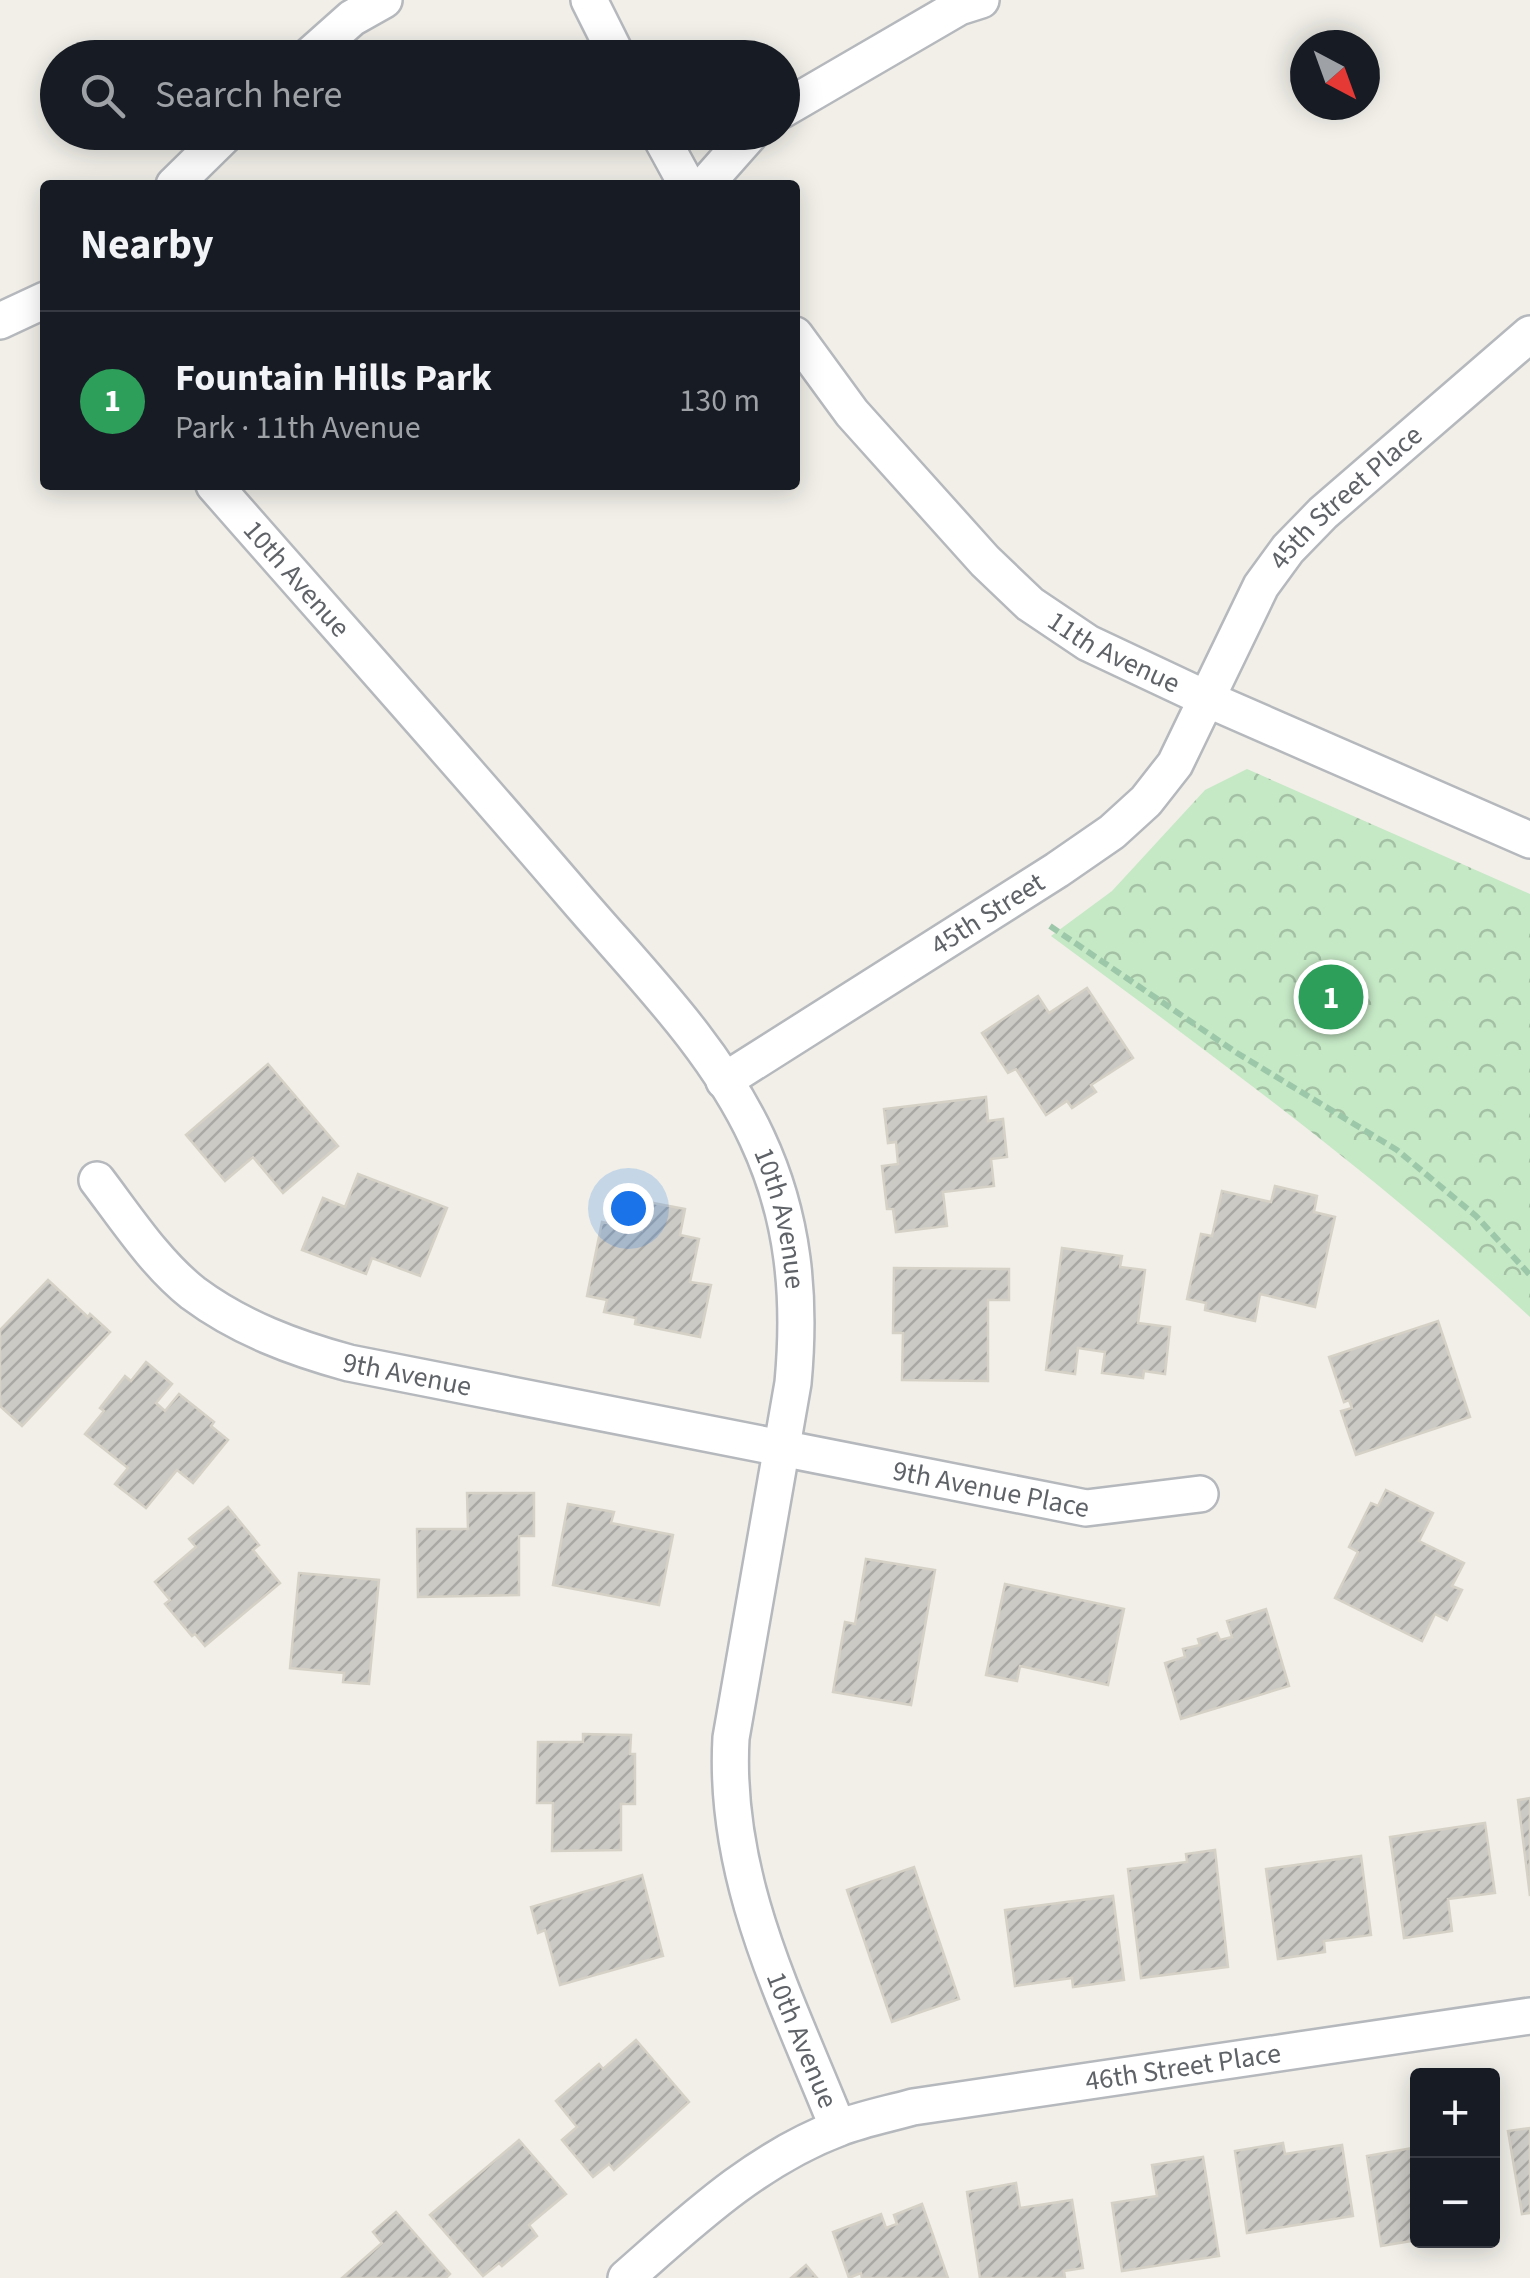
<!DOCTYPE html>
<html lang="en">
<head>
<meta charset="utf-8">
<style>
  body { margin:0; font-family:"Source Sans 3",sans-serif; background:#242831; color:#f1f3f6 }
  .controls { position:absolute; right:30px; bottom:30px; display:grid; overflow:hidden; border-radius:10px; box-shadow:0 5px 25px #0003 }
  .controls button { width:90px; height:90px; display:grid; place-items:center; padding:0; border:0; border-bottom:2px solid #363941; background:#171b24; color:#f1f3f6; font:50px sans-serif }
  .compass { position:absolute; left:1290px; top:30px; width:90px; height:90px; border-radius:50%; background:#171b24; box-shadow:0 5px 25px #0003; rotate:139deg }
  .you { position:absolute; left:628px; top:1208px; width:35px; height:35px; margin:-25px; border:8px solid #fff; border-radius:50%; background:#1a73e8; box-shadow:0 0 0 15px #1a73e833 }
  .badge { display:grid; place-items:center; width:65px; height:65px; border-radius:50%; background:#2563eb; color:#fff; font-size:32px; font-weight:700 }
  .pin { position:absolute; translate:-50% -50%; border:5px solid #fff; box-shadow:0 2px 10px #0006 }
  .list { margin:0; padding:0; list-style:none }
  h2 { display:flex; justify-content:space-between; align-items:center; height:130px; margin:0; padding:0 40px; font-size:42px }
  h2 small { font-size:32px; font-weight:400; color:#9ea1a6 }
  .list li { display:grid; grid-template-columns:65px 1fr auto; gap:30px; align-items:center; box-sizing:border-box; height:180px; padding:0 40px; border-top:2px solid #363941 }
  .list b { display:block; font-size:38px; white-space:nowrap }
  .list p { margin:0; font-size:32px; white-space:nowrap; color:#9ea1a6 }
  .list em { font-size:32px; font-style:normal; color:#9ea1a6 }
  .icon { flex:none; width:55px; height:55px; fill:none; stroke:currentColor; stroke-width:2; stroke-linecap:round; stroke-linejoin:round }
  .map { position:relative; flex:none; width:1530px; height:2278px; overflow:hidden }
  .search { position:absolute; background:#171b24; box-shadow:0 5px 25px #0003; left:40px; top:40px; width:760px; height:110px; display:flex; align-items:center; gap:25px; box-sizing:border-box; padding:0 35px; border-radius:55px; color:#9ea1a6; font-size:38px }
  .panel { position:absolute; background:#171b24; box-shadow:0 5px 25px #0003; left:40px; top:180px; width:760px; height:310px; border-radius:10px }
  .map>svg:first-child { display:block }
  .forest { fill:url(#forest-crowns) }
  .building { fill:url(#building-hatch); stroke:#d6d1c6; stroke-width:2.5 }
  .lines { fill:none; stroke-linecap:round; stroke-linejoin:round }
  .street-casing { stroke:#b5b8bc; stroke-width:40 }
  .path { stroke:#9cc7a9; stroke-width:6; stroke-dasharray:10 5; stroke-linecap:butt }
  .street { stroke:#fff; stroke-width:35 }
  .labels { text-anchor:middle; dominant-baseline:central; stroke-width:9; stroke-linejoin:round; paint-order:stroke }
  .street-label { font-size:28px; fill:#5f6368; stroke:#fff }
</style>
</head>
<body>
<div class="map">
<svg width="1530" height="2278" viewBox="0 0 1530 2278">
  <defs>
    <pattern id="forest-crowns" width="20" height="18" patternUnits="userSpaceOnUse" patternTransform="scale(2.5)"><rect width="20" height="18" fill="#c5e8c5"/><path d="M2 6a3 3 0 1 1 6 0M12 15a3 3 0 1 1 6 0" fill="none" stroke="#a3c0a4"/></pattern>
    <pattern id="building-hatch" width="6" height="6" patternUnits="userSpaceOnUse" patternTransform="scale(2.5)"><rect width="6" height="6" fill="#cccac5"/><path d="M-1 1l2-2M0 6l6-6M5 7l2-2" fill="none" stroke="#a9a8a4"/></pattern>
  </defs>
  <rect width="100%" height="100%" fill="#f1efe8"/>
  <!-- forest -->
  <path class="forest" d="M1247,769l283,125v423c-150,-139 -315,-260 -479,-381l61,-45 93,-101z"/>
  <!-- building -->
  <g class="building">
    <path d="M1087,988l46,70 -42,27 5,7 -24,16 -5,-7 -21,14 -30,-46 -8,4 -26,-40 56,-37 11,17z"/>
    <path d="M268,1064l70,82 -55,47 -30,-36 -28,24 -39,-46z"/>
    <path d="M986,1097l2,24 15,-2 4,38 -16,2 3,27 -51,6 4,34 -51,6 -3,-23h-6l-5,-43 16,-2 -2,-22 -8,1 -4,-34z"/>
    <path d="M358,1174l89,34 -27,68 -48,-18 -6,16 -64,-24 21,-52 22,9z"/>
    <path d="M1275,1186l42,10 -3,16 21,5 -20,90 -55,-13 -5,27 -50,-11 1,-7 -19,-4 14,-65 11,2 10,-45 49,11z"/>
    <path d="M648,1202l37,7 -5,26 19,4 -9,43 21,3 -11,52 -65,-13 1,-6 -32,-6 3,-12 -20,-4 15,-74 40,8z"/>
    <path d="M1062,1248l60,8 -2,11 25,3 -7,53 32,4 -5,47 -21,-3 -1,7 -41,-5 3,-21 -27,-4 -3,26 -29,-4z"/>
    <path d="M894,1268l115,1v31h-21v81l-86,-1 1,-47h-10z"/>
    <path d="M48,1280l40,37 2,-3 20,18 -88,94 -22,-20v-76z"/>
    <path d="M1438,1321l32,96 -114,38 -15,-44 11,-3 -3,-8 -5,2 -15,-45z"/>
    <path d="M146,1362l26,22 -16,19 9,8 14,-17 35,28 -3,4 17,14 -35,43 -16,-13 -31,38 -31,-24 13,-16 -43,-34 19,-23 -4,-3 25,-32 6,5z"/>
    <path d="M1386,1490l47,23 -14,28 45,22 -12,23 10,4 -15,30 -12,-6 -13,27 -87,-43 23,-46 -9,-5 22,-44 7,3z"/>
    <path d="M467,1493h67v43h-15v59l-101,2 -1,-68h51z"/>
    <path d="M568,1504l46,8 -3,11 62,12 -14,70 -106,-20z"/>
    <path d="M228,1507l31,38 -6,5 27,33 -75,63 -10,-12 -3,2 -27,-32 5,-4 -15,-18 41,-35 -7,-8z"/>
    <path d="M866,1559l69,11 -24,135 -78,-13 12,-70 10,2z"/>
    <path d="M299,1573l80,7 -10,104 -26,-2 1,-9 -54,-5z"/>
    <path d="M1005,1584l119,25 -16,76 -88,-19 -3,15 -31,-6z"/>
    <path d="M1266,1609l23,77 -108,33 -16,-56 20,-6 -2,-8 17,-4 -2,-6 19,-6 3,7 12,-3 -5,-16z"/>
    <path d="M583,1734l48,1 -1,19h5v50h-14v46l-69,1 1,-48h-16l1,-61h45z"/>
    <path d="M1530,1798v98l-12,-96z"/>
    <path d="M1485,1823l10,70 -47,6 4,32 -48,7 -14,-101z"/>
    <path d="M1215,1850l13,117 -87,11 -13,-109 59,-7 -1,-8z"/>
    <path d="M1361,1856l10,79 -47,6 1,11 -47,7 -12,-90z"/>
    <path d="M914,1867l45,132 -67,23 -45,-132z"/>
    <path d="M642,1875l21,81 -103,29 -15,-55 -7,3 -7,-26z"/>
    <path d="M1113,1896l11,84 -51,7 -1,-9 -57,8 -10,-76z"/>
    <path d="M636,2040l53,62 -75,68 -5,-6 -16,13 -31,-37 15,-13 -21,-26 43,-37 4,5z"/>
    <path d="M1530,2128v85l-8,1 -14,-83z"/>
    <path d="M519,2140l47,54 -37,31 8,11 -35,30 -3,-3 -16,13 -53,-61z"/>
    <path d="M1283,2143l2,11 57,-9 11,71 -106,17 -12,-82z"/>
    <path d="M1418,2147v93l-37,6 -14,-90z"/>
    <path d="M1203,2157l16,99 -97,15 -10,-68 45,-7 -5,-31z"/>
    <path d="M1016,2183l4,25 52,-8 11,68 -19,3 1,7h-85l-13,-86z"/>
    <path d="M922,2204l26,74h-86l-1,-5 -12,5 -16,-46 48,-18 5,14 11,-4 -3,-9z"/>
    <path d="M396,2212l54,62 -4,4h-104l40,-35 -9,-11z"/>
    <path d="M806,2265l11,13h-26z"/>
  </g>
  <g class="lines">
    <!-- street casing -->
    <g class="street-casing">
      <g id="street">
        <path d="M589,0l29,58"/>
        <path d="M307,58l45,-40 32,-18"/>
        <path d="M782,110l177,-103 22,-7"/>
        <path d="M658,132l29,53"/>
        <path d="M174,185l54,-53"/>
        <path d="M705,185l47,-53"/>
        <path d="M0,321l45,-21"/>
        <path id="s1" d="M795,335l57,78 133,148 45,43 58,39 119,56 323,141"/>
        <path id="s2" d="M214,485c120,137 242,273 360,411 65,76 141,151 183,242 37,79 44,159 36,245l-62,355c-8,142 56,262 107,390"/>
        <path id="s3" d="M724,1081l333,-211 55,-38 34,-31 29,-37 86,-178 27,-37 35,-36 207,-179"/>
        <path id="s4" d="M97,1180c29,38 58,83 96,113 47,35 101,55 156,70l737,145 114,-14"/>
        <path id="s5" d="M626,2278c65,-57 130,-119 213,-150 23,-9 49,-14 74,-21l617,-91"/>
      </g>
    </g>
    <!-- path -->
    <path class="path" d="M1050,926l187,127 160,97 79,66 54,59"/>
    <!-- street -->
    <use href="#street" class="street"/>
  </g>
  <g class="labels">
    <!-- street labels -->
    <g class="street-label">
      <text stroke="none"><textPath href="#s3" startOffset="875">45th Street Place</textPath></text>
      <text stroke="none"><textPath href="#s2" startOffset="125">10th Avenue</textPath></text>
      <text stroke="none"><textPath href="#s1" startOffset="455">11th Avenue</textPath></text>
      <text stroke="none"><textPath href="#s3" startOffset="312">45th Street</textPath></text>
      <text stroke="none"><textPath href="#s2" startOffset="935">10th Avenue</textPath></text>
      <text stroke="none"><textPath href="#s4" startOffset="380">9th Avenue</textPath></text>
      <text stroke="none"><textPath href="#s4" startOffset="975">9th Avenue Place</textPath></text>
      <text stroke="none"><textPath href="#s2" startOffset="1775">10th Avenue</textPath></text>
      <text stroke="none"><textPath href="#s5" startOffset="612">46th Street Place</textPath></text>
    </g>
  </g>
</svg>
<div class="controls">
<button>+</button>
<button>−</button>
</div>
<svg class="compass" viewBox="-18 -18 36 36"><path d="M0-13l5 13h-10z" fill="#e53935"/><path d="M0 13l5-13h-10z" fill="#9ea1a6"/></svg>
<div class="you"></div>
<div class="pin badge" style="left:1331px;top:997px;background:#2e9e5b">1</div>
<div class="search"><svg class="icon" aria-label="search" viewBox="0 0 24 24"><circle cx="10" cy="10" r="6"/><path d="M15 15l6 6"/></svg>Search here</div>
<section class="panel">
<h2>Nearby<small></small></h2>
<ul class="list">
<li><span class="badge" style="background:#2e9e5b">1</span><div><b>Fountain Hills Park</b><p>Park · 11th Avenue</p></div><em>130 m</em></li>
</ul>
</section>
</div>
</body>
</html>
